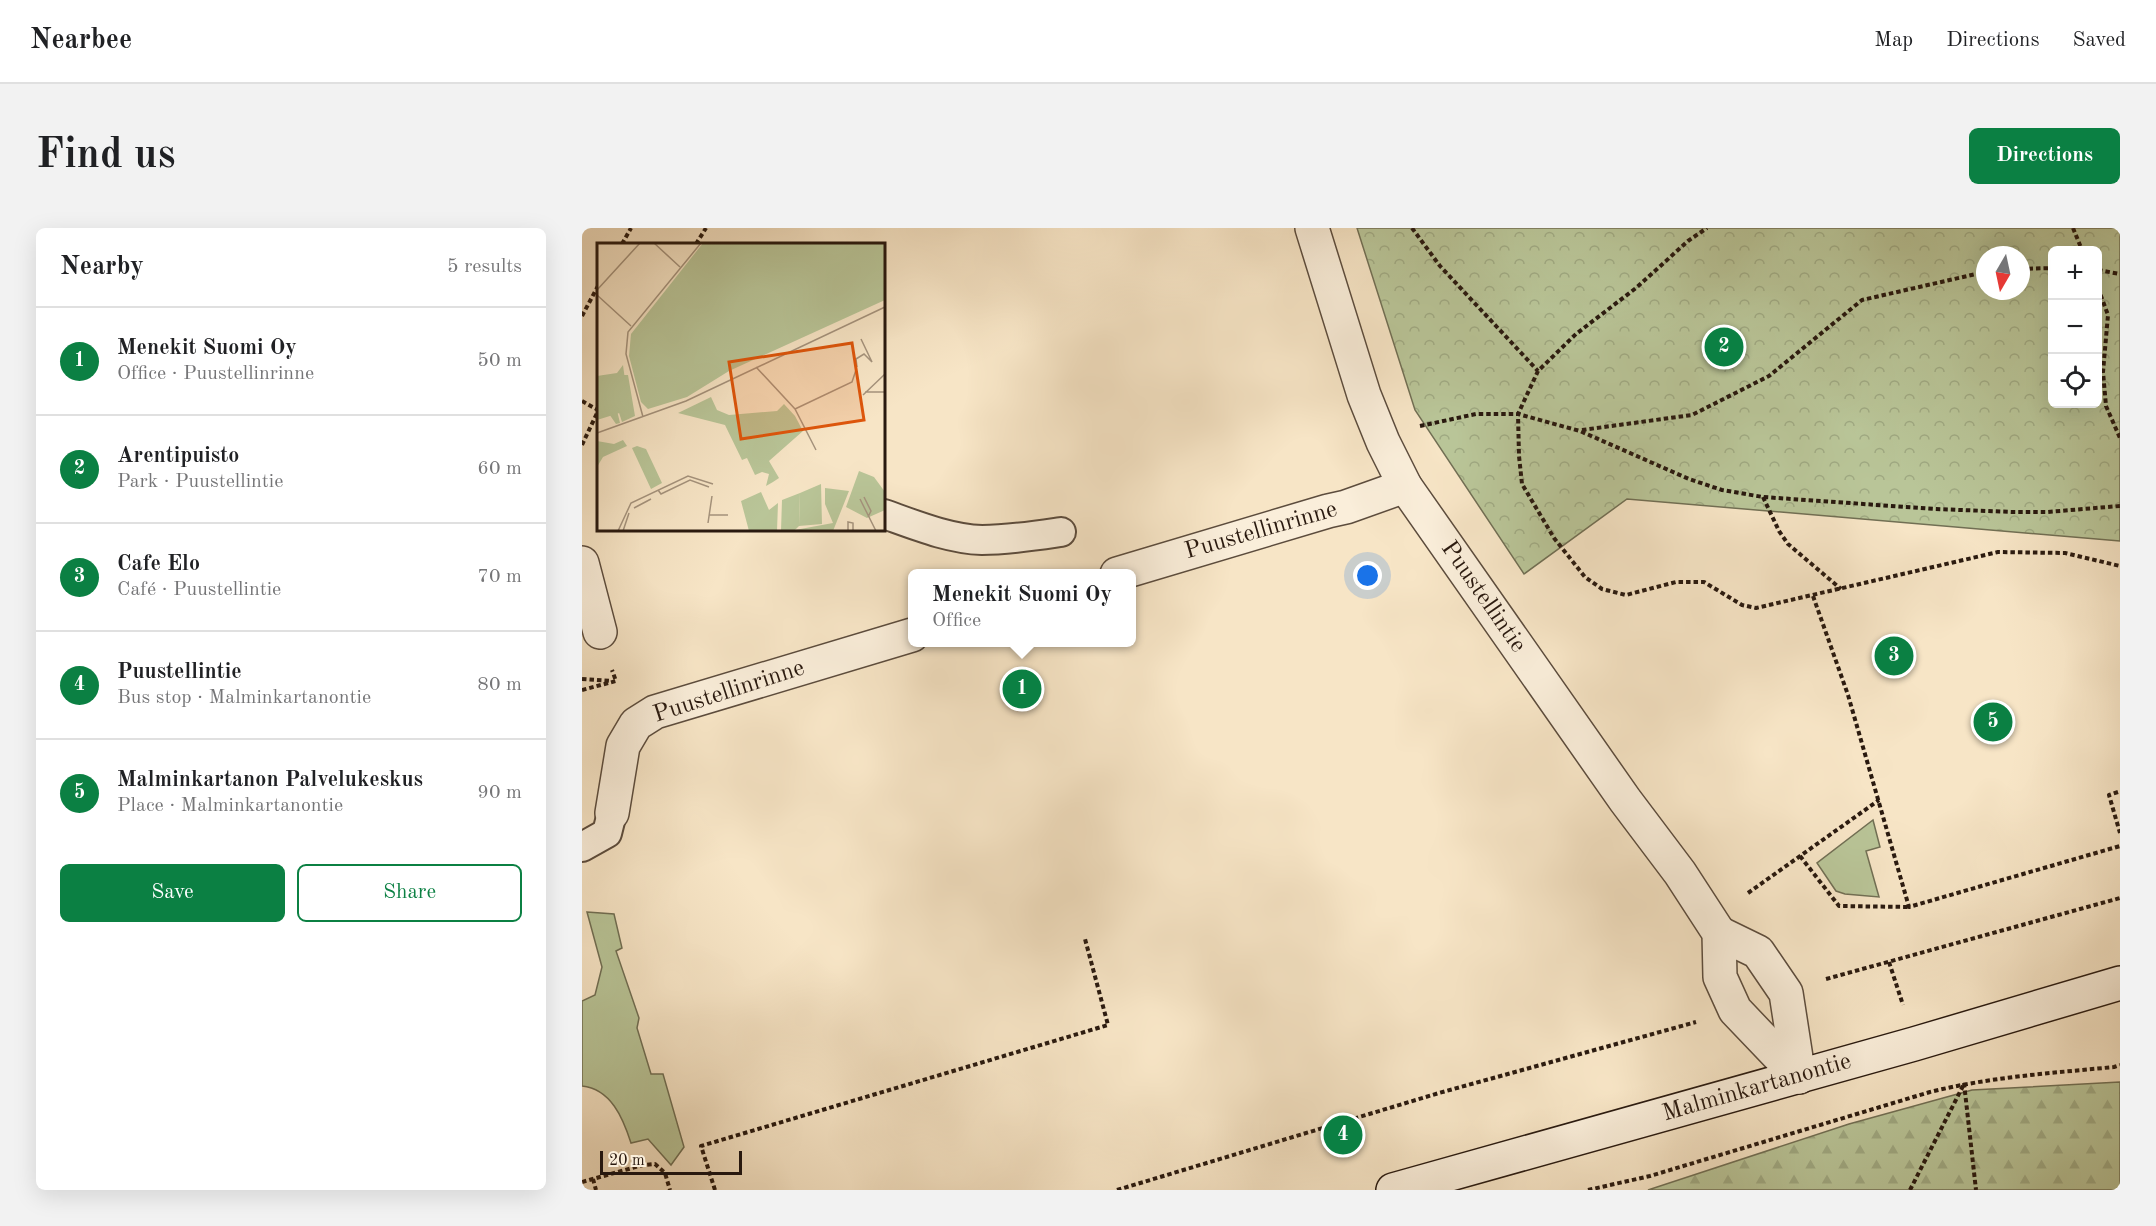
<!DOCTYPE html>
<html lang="en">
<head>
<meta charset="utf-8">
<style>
  body { margin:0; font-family:"Old Standard TT",serif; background:#f2f2f2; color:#202124 }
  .controls { position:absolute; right:18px; top:18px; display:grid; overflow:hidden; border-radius:9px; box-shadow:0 6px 24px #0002 }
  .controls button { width:54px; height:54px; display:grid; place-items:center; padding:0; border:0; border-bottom:2px solid #e0e0e0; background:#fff; color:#202124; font:30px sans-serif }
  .compass { position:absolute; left:1394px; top:18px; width:54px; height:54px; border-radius:50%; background:#fff; box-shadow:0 6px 24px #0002; rotate:189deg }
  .scale { position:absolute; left:18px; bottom:15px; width:142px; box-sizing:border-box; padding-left:6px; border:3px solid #29190f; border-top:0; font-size:16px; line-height:21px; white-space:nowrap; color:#29190f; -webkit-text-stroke:4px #faeeda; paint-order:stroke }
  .you { position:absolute; left:786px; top:348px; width:21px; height:21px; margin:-15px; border:4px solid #fff; border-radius:50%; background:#1a73e8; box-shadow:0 0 0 9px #1a73e833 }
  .badge { display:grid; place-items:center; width:39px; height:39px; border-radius:50%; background:#0b8043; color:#fff; font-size:20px; font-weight:700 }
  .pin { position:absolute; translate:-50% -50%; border:3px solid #fff; box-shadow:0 2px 6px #0006 }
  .popup { position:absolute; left:326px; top:341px; width:228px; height:78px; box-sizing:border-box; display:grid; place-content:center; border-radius:9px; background:#fff; filter:drop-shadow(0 2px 4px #0005); font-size:20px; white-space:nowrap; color:#757577 }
  .popup b { font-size:22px; color:#202124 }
  .popup::after { content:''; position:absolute; left:50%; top:100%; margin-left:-12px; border:12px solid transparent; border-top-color:#fff }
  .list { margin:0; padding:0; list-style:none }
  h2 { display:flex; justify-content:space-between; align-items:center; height:78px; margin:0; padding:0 24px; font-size:26px }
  h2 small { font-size:20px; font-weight:400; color:#757577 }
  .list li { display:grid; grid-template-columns:39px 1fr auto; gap:18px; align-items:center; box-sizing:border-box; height:108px; padding:0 24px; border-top:2px solid #e0e0e0 }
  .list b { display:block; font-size:22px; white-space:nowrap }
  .list p { margin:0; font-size:20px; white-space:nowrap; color:#757577 }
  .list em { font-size:20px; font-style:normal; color:#757577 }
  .actions { display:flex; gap:12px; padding:18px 24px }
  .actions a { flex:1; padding:14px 0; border:2px solid #0b8043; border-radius:9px; text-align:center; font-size:21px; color:#0b8043 }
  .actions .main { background:#0b8043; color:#fff }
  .icon { flex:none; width:33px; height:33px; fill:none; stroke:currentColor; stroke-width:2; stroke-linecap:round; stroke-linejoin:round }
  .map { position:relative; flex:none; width:1538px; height:962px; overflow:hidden; border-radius:9px }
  header { display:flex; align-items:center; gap:36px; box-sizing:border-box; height:84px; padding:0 30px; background:#fff; border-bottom:2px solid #e0e0e0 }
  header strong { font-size:28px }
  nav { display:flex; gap:33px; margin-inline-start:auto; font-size:21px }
  .intro { display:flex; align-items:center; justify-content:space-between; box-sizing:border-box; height:144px; padding:0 36px }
  h1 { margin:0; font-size:42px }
  .button { padding:15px 27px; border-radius:9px; background:#0b8043; color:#fff; font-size:21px; font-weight:700 }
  main { display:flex; gap:36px; padding:0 36px }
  aside { flex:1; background:#fff; border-radius:9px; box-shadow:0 6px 24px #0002 }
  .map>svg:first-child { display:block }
  .green { fill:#b9c598; stroke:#716f54; stroke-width:1.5 }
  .forest { fill:url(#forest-firs); stroke:#716f54; stroke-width:1.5 }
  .park { fill:url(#park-crowns); stroke:#716f54; stroke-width:1.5; fill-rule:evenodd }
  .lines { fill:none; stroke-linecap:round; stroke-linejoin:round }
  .service-casing { stroke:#5c4c3d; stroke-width:32 }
  .pedestrian-casing { stroke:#5c4c3d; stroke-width:36 }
  .minor-casing { stroke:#5c4c3d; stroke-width:36 }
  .secondary-casing { stroke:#29190f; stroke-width:36 }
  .path { stroke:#29190f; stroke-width:4; stroke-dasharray:4.5 3; stroke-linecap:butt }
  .service { stroke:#faeeda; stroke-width:28 }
  .pedestrian { stroke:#faeeda; stroke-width:33 }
  .minor { stroke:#faeeda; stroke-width:33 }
  .secondary { stroke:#faeeda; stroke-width:33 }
  .labels { text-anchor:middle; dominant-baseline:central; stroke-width:4.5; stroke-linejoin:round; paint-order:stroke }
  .street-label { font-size:24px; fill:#29190f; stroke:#faeeda }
  .inset-road { fill:none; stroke:#a5937d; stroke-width:1.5 }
  .view { fill:#de560c; fill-opacity:0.15; stroke:#de560c; stroke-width:3 }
  .inset-edge { fill:none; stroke:#29190f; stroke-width:3 }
</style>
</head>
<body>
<header>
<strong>Nearbee</strong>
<nav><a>Map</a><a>Directions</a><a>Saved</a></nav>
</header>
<div class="intro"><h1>Find us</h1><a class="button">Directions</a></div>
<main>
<aside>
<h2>Nearby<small>5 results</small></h2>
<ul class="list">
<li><span class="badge">1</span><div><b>Menekit Suomi Oy</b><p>Office · Puustellinrinne</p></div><em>50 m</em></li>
<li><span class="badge">2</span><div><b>Arentipuisto</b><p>Park · Puustellintie</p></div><em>60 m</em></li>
<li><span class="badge">3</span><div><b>Cafe Elo</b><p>Café · Puustellintie</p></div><em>70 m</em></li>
<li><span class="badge">4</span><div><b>Puustellintie</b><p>Bus stop · Malminkartanontie</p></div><em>80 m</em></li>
<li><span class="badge">5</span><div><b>Malminkartanon Palvelukeskus</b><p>Place · Malminkartanontie</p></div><em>90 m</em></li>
</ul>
<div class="actions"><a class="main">Save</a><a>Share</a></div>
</aside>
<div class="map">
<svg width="1538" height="962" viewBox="0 0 1538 962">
  <defs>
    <pattern id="forest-firs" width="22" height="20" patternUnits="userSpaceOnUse" patternTransform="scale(1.5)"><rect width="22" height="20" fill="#b9c598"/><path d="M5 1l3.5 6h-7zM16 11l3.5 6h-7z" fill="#9fa982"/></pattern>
    <pattern id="park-crowns" width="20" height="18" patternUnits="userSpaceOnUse" patternTransform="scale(1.5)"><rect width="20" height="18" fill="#b9c598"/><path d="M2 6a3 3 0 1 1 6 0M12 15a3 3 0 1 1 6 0" fill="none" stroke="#9fa982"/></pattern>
  </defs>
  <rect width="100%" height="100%" fill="#f7e5c6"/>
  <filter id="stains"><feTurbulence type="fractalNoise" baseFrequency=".00333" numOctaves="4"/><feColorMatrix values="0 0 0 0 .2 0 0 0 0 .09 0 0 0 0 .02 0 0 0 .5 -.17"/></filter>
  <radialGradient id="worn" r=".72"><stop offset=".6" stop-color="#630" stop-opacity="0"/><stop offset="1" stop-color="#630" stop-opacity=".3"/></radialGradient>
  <!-- green -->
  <g class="green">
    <path d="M1291,592l7,27 -14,4 13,46 -34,-3 -9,-3 -19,-28z"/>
    <path d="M5,684l27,2 8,34 -6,3 23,67 -2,10 14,46h12l21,73 -13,18 -23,-26 -17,4c-8,-25 -20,-54 -49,-57v-85l13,-6 7,-28z"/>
  </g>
  <!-- forest -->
  <path class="forest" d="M1538,854v108h-472l201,-66 123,-34z"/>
  <!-- park -->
  <path class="park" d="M775,0h763v313l-493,-42 -103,75 -109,-164zM1470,22h46v154h-46zM1403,27h36v36h-36z"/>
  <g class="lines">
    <!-- service casing -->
    <g class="service-casing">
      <g id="service">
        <path d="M302,286c31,11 65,25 98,26 27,0 52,-4 79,-8"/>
        <path d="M0,619l25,-14 5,-20"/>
      </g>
    </g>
    <!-- pedestrian casing -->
    <g class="pedestrian-casing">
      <path id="pedestrian" d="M0,335l18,69"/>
    </g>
    <!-- minor casing -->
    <g class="minor-casing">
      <g id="minor">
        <path d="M730,0l52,167 19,47 22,44 220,314 55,73 39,60 1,44 15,33 64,67"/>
        <path d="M535,346l211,-63 18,-4 59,-21"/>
        <path d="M30,585l11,-67 13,-22 19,-12 257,-77"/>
        <path d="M1137,705l39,19 28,41 13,84"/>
      </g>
    </g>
    <!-- secondary casing -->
    <g class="secondary-casing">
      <path id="secondary" d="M811,962l521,-146 206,-61"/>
    </g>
    <!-- path -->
    <g class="path">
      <path d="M830,0l28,38 98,105"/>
      <path d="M1491,0l9,22"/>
      <path d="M40,16l9,-16"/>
      <path d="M114,16l10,-16"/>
      <path d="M1439,41l31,-1"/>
      <path d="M1516,42l22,4"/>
      <path d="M1516,60l10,27 -5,57 3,34 14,32"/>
      <path d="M0,88l16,-30"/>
      <path d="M0,173l16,9"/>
      <path d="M838,198l56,-12h42l20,-43 38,-37 60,-46 52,-47 19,-13"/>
      <path d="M1000,202l110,-15 77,-39 93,-76 123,-28"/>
      <path d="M0,217l16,-34"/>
      <path d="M1181,269l16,34 9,13 53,45"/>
      <path d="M1538,278l-73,6h-33l-79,-3 -172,-12 -41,-7 -33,-11 -109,-48 -62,-17 1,42 3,28 32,54 31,39 17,12 24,6 50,-13h28l38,23 14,3 242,-56 67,1 55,13"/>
      <path d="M1231,368l35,99 61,212 211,-61"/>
      <path d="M0,451l29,2"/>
      <path d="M0,462l34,-9 -4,-11"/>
      <path d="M1536,564l-9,3 11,38"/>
      <path d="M1218,628l39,50 70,1"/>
      <path d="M1166,665l131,-93"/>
      <path d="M1307,734l14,43"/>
      <path d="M1244,751l294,-81"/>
      <path d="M1382,855l12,107"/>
      <path d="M11,951l3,11"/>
      <path d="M0,954l61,-17 12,-1 10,9 5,17"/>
      <path d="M133,962l-14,-44 407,-121 -23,-86"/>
      <path d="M535,962l322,-97 257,-71"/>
      <path d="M1006,962l62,-14 280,-84c60,-15 122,-19 184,-25l6,-2"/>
      <path d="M1328,962l54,-106"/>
    </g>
    <!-- service -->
    <use href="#service" class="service"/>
    <!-- pedestrian -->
    <use href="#pedestrian" class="pedestrian"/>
    <!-- minor -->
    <use href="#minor" class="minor"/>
    <!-- secondary -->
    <use href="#secondary" class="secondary"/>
  </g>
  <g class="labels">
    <!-- street labels -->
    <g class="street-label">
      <text transform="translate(679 303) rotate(-16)">Puustellinrinne</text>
      <text transform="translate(901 369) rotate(55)">Puustellintie</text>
      <text transform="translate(147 464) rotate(-18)">Puustellinrinne</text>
      <text transform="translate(1175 860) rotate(-16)">Malminkartanontie</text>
    </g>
  </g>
  <!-- overview -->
  <g transform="translate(15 15)">
    <rect width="288" height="288" fill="#f7e5c6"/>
    <path d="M7,132h24l7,41 -13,6 -9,-28 7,29 -4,1 -9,-13 -10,-2v-30zM224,241l1,40 -23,2 1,-33z" fill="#b9c598"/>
    <path d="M106,0h182v57l-156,71 -42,26 -39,12 -7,-7 -12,-46 2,-22z" fill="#b9c598"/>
    <path d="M26,122l6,45 -32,10v-44l20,-3zM114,154l6,13 12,5 48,-4 7,-7 11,12 8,15 -34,30 10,17 -6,4 -7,4 3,-12 -7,-2 -7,3 -8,-17 -5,2 -17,-35 -47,-12zM26,197l4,6 -24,11 -6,10v-26l17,3zM40,203l9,3 16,34 -11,6 -19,-41zM262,228l15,6 11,15v18l-18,8 -21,-11zM228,245l24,3 -16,40h-52l1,-31 18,-7 -1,33 -4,4 38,-7 -8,-19zM164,249l8,18 9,-7 -1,28h-28l-8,-30z" fill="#b9c598"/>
    <path class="inset-road" d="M57,0l26,24M0,47l43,-47M0,52l34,31M159,124l39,42 21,41M260,124l-1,-8 8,-5 8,8 -11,-23M268,149h20M266,152l22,-21M198,166l57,-27 4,-12M46,174l-17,-63 2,-22 73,-89M0,190l89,-32 199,-94M61,247l3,4 29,-14 19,7M267,254l7,14 -3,6M263,256l16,32M37,265l17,-9M112,272h19M111,280l4,-27M21,288l13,-28 57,-27 25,8M26,288l6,-18M251,288v-9l5,1v8"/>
    <path class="view" d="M255,100l12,77 -123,19 -12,-77z"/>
    <rect width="288" height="288" class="inset-edge"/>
  </g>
  <rect width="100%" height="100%" filter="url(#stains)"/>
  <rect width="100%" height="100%" fill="url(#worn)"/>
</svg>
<div class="controls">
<button>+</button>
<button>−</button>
<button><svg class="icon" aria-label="locate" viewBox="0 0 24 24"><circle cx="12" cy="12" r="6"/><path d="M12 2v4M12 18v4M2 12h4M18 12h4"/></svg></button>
</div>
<svg class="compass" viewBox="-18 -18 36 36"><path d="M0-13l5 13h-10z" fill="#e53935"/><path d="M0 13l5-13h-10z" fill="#757577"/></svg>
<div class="scale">20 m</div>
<div class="you"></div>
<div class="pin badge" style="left:440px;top:461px">1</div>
<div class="popup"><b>Menekit Suomi Oy</b>Office</div>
<div class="pin badge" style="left:1142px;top:119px">2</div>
<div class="pin badge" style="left:1312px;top:428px">3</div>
<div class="pin badge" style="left:761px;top:907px">4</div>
<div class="pin badge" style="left:1411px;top:494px">5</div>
</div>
</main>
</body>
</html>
